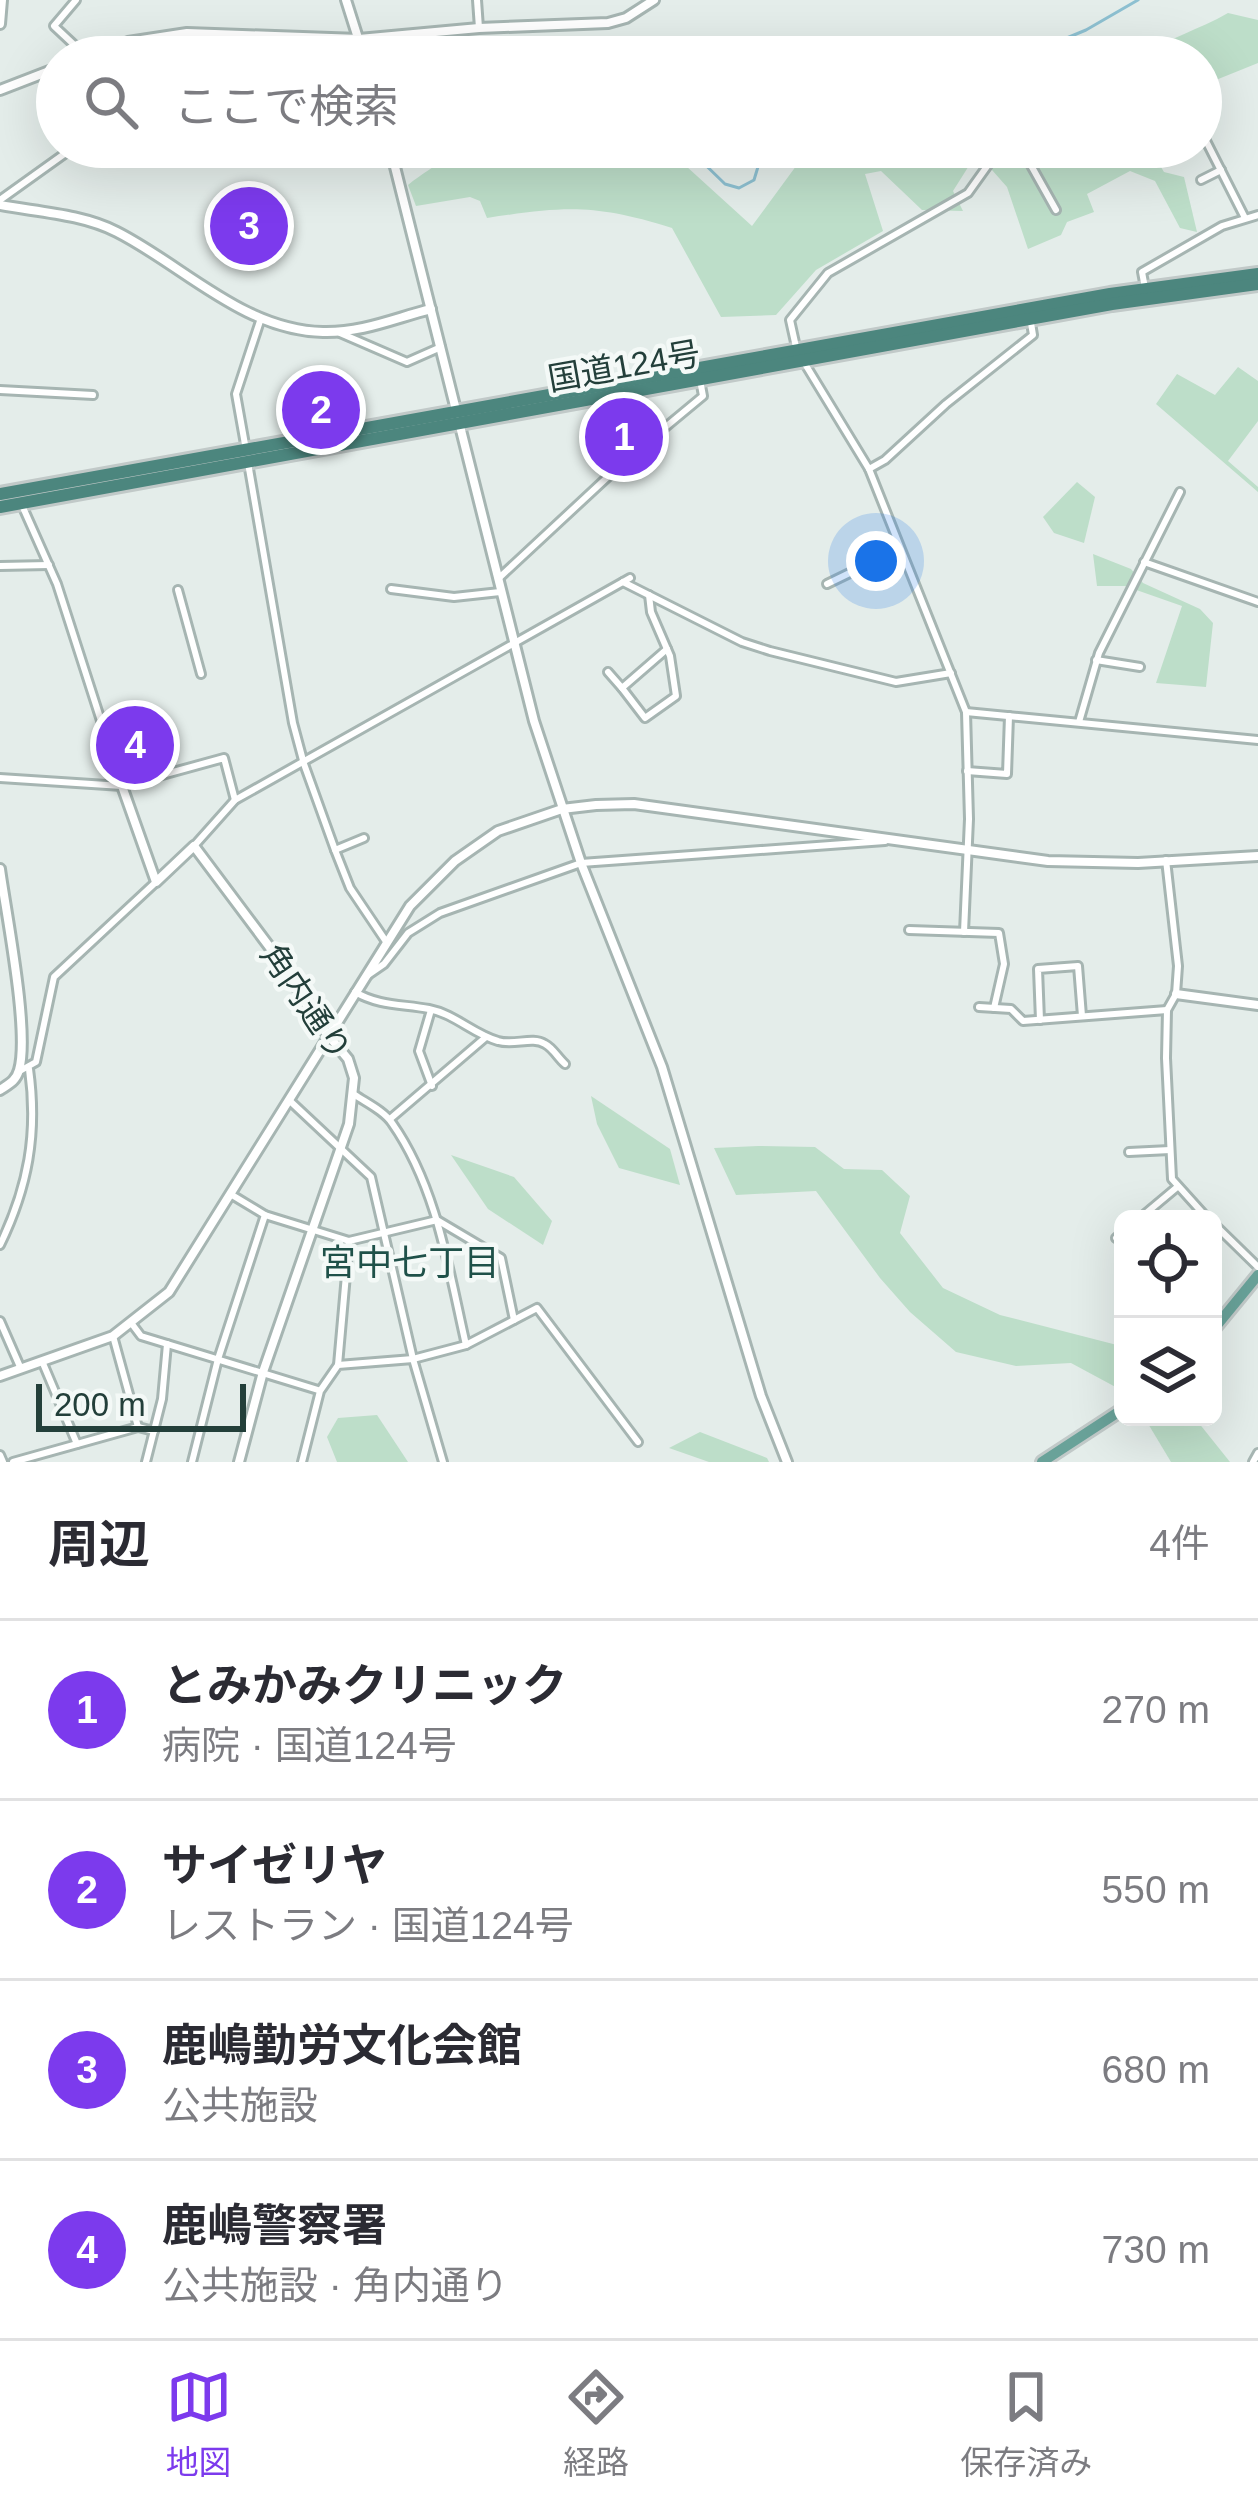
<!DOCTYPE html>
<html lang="ja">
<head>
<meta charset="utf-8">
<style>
  body { margin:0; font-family:Arial,"Noto Sans JP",sans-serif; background:#f2f2f3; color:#2b2b33 }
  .controls { position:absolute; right:36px; bottom:36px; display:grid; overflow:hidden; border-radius:18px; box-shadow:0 12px 48px #0002 }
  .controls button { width:108px; height:108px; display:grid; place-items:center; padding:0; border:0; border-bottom:3px solid #e1e1e2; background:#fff; color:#2b2b33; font:60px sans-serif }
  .scale { position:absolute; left:36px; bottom:30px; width:210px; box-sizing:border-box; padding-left:12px; border:6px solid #233f3a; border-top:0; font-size:33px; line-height:42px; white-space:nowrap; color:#233f3a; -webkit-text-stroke:9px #f4f9f7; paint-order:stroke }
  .you { position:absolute; left:876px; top:561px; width:42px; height:42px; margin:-30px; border:9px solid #fff; border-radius:50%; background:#1a73e8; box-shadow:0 0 0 18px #1a73e833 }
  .badge { display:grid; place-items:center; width:78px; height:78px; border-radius:50%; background:#7c3aed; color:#fff; font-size:39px; font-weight:700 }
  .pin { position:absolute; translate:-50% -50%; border:6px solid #fff; box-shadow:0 3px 12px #0006 }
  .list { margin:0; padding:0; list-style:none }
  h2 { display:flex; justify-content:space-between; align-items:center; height:156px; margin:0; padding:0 48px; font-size:51px }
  h2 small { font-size:39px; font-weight:400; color:#7c7c81 }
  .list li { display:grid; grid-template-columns:78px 1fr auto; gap:36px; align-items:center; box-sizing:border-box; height:180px; padding:0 48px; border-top:3px solid #e1e1e2 }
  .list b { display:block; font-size:45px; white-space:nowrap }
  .list p { margin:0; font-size:39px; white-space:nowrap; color:#7c7c81 }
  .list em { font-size:39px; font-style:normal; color:#7c7c81 }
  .icon { flex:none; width:66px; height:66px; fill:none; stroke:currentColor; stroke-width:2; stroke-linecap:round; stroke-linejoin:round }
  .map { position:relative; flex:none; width:1258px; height:1462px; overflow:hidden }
  .search { position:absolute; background:#fff; box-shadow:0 12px 48px #0002; left:36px; right:36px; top:36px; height:132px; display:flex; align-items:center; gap:30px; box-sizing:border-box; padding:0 42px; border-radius:66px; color:#7c7c81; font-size:45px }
  .sheet { height:876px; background:#fff }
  nav { display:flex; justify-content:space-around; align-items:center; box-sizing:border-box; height:168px; border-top:3px solid #e1e1e2; background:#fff; font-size:33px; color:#7c7c81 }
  nav a { display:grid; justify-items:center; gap:6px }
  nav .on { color:#7c3aed }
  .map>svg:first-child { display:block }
  .green { fill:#bddec9 }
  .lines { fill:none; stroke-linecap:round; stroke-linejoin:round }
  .stream { stroke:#8dc0d1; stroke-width:3 }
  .minor-casing { stroke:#a6b5b2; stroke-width:12 }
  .tertiary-casing { stroke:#a6b5b2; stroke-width:14 }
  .primary-casing { stroke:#c1c9c8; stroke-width:16 }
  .trunk-casing { stroke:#c1c9c8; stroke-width:18 }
  .minor { stroke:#fff; stroke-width:6 }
  .tertiary { stroke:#fff; stroke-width:8 }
  .primary { stroke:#69a299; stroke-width:10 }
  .trunk { stroke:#4c867e; stroke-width:12 }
  .labels { text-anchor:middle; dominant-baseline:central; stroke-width:9; stroke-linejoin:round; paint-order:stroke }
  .street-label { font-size:33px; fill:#233f3a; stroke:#f4f9f7 }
  .neighbourhood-label { font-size:36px; fill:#1f5149; stroke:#f4f9f7 }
</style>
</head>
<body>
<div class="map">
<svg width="1258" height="1462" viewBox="0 0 1258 1462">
  <rect width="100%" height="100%" fill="#e4edea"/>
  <!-- green -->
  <g class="green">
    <path d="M1228,13l30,7v43l-57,23v-29h-59c27,-20 57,-27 86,-44z"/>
    <path d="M138,147h232l5,19 -239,-8z"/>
    <path d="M810,147h339l15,25 20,5 13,55 -17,-4 -25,-47 -25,-10 -43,23 7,18 -27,10 -6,13 -33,14 -21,-62 -30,-34 -24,38 10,20 -41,-1 -41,-39 -16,3 18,57 -67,39 -40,45 -55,2 -49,-89c-77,-24 -106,-22 -185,-10l-7,-17 -10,-4 -54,9 -8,-21c47,-36 61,-37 118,-22l30,-15 130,18 66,60z"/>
    <path d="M1238,367l20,14v40l-30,40 30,26v5l-102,-88 21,-30 38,21z"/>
    <path d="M1077,482l18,15 -11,46 -30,-10 -11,-16z"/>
    <path d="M1093,554l38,15 12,14 57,26 13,14 -7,64 -50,-4 26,-77 -57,-20h-28z"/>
    <path d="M591,1096l79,53 10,36 -61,-17 -22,-44z"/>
    <path d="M758,1146l57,1 29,22 38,1 28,26 -10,37 43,55 57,27 117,30 6,-8v54l-52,-28 -55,3 -60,-14 -46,-40 -30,-34 -64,-87 -80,4 -22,-47z"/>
    <path d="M451,1155l63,22 38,44 -9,24 -55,-36z"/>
    <path d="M377,1415l31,47h-71l-10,-25 11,-19z"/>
    <path d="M1144,1417h50l36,45h-59z"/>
    <path d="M700,1432l67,26 2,4h-60l-40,-14z"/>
  </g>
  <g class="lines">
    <!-- stream -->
    <g class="stream">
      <path d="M1021,57l65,-27 52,-30"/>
      <path d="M687,147l38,37 14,4 15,-8 10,-33"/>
    </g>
    <!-- minor casing -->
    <g class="minor-casing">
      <g id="minor">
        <path d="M76,0l-22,26 32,30"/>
        <path d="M477,0l2,28"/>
        <path d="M1201,131l44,87"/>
        <path d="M1201,180l20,-10"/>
        <path d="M0,200l74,-53"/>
        <path d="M1145,288l-3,-16 80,-46 36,-11"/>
        <path d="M340,333l67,29 34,-15"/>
        <path d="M796,347l-6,-27 38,-47 140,-80 25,-35 35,2 28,50"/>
        <path d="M802,359l67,110 97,243 3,107 -5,113"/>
        <path d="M0,390l93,5"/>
        <path d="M246,450l-10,-56 25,-76"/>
        <path d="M248,463l45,260 11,41 31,86 29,-12"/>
        <path d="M869,469l16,-9 61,-56 87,-69 -3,-18"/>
        <path d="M21,503l36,81 65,202"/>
        <path d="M1144,562l114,40"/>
        <path d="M0,566l49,-1"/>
        <path d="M499,578l128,-119 76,-63 -3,-16"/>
        <path d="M623,582l119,60 28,9 126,31 55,-9"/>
        <path d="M827,584l72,-35"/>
        <path d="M391,589l63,8 46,-5"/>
        <path d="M178,590l23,84"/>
        <path d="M1096,660l44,7"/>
        <path d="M608,672l14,16 45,-39"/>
        <path d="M622,688l23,30 31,-22 -6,-40 -19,-44 -2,-17"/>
        <path d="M966,712l292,28"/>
        <path d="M1079,722l20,-69 81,-161"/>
        <path d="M967,771l40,3 2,-58"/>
        <path d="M0,778l122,8 102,-28 11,42"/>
        <path d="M194,846l41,-46 395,-222"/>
        <path d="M335,850l15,38 37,55"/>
        <path d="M1166,860l12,106 -2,28 -9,16 -1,48 6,121 36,40"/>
        <path d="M909,930l90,3 5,31 -10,44"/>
        <path d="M368,975l16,-11 24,-31 32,-20 141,-50 304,-22"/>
        <path d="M355,992c24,14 47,12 74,17 26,5 44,25 69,32 16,5 34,-5 47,3 8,4 13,14 20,20"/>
        <path d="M979,1007l32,2 12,12 144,-11"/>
        <path d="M431,1010l-12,41 13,35"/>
        <path d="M1040,1020l-2,-51 40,-3 4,50"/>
        <path d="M18,1072l18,-10 18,-85 102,-95"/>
        <path d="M355,1095c12,8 29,16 37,28 45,64 57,148 74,222"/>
        <path d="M290,1101l81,76 42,182 30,103"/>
        <path d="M390,1119l96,-82"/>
        <path d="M1129,1152l41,-2"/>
        <path d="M232,1195l33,20 84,26 88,-21 64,38 13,62"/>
        <path d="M1139,1219l37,-31"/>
        <path d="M1213,1223l45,44"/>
        <path d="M1116,1238l7,-6"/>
        <path d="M0,1245c28,-58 38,-111 29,-176"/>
        <path d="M0,1321l21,48"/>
        <path d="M132,1324l9,12 177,54"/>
        <path d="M113,1336l25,91"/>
        <path d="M42,1361l35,83"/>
        <path d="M338,1365l11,-124"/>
        <path d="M0,1455l3,7"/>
        <path d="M13,1462l125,-35 16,4"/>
        <path d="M146,1462l16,-63 5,-55"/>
        <path d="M192,1462l26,-103 47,-144"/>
        <path d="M302,1462l18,-71 18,-26 75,-6 53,-14 71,-37 101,134"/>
        <path d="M1253,1462l5,-9"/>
      </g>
    </g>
    <!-- tertiary casing -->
    <g class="tertiary-casing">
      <g id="tertiary">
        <path d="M346,0l18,57"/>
        <path d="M0,24l2,-24"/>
        <path d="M85,57l43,-15 59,-9 172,6 120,-11 129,-5 18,-5 28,-18"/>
        <path d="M0,90l57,-22"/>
        <path d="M390,147l144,574 47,142 81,204 99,329 26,66"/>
        <path d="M0,205c38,7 82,9 117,27 67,34 126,98 206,100 39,1 72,-14 108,-23"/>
        <path d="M122,786l34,96 38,-36 95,127 25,45 34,41 6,19 -5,46 -86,248 -24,90"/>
        <path d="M0,869c6,44 30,163 19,201 -3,11 -10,14 -19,20"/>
        <path d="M1176,994l82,11"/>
        <path d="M0,1376l113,-40 56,-44 241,-386 45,-45 43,-30 64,-22 34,-4 38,-1 414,57 90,2 120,-7"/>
      </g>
    </g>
    <!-- primary casing -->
    <g class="primary-casing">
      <g id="primary">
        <path d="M1213,1330l45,-55"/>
        <path d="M1042,1462l81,-53"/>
      </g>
    </g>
    <!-- trunk casing -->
    <g class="trunk-casing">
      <g id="trunk">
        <path d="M0,494l1110,-200 148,-20"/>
        <path d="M0,507l1112,-203 146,-20"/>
      </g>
    </g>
    <!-- minor -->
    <use href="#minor" class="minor"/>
    <!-- tertiary -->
    <use href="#tertiary" class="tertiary"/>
    <!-- primary -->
    <use href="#primary" class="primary"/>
    <!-- trunk -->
    <use href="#trunk" class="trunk"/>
  </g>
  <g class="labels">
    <!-- street labels -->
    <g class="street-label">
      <text transform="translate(624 366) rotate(-10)">国道124号</text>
      <text transform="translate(306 1002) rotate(56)">角内通り</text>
    </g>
    <!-- neighbourhood labels -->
    <g class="neighbourhood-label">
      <text x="410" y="1262">宮中七丁目</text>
    </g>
  </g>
</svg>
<div class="controls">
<button><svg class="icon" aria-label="locate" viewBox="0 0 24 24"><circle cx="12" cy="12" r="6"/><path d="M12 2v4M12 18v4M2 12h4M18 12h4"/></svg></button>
<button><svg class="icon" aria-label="layers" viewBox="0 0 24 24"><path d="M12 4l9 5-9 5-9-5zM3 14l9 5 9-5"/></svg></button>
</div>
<div class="scale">200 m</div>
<div class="you"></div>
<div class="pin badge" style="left:624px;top:437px">1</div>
<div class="pin badge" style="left:321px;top:410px">2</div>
<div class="pin badge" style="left:249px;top:226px">3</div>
<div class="pin badge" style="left:135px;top:745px">4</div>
<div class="search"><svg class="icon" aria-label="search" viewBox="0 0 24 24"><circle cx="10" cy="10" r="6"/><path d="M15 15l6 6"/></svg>ここで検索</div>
</div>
<section class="sheet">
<h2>周辺<small>4件</small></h2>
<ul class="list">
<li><span class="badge">1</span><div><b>とみかみクリニック</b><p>病院 · 国道124号</p></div><em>270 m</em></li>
<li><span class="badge">2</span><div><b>サイゼリヤ</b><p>レストラン · 国道124号</p></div><em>550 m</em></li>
<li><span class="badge">3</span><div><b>鹿嶋勤労文化会館</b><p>公共施設</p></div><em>680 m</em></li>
<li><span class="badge">4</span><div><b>鹿嶋警察署</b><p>公共施設 · 角内通り</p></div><em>730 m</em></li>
</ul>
</section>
<nav>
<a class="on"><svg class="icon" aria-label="map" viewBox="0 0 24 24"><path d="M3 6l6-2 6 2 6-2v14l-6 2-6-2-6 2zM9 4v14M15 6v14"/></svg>地図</a>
<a><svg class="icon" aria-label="directions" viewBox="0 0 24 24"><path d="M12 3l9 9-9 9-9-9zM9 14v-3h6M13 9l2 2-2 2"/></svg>経路</a>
<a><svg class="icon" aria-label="saved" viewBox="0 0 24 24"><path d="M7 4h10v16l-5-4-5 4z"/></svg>保存済み</a>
</nav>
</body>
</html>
